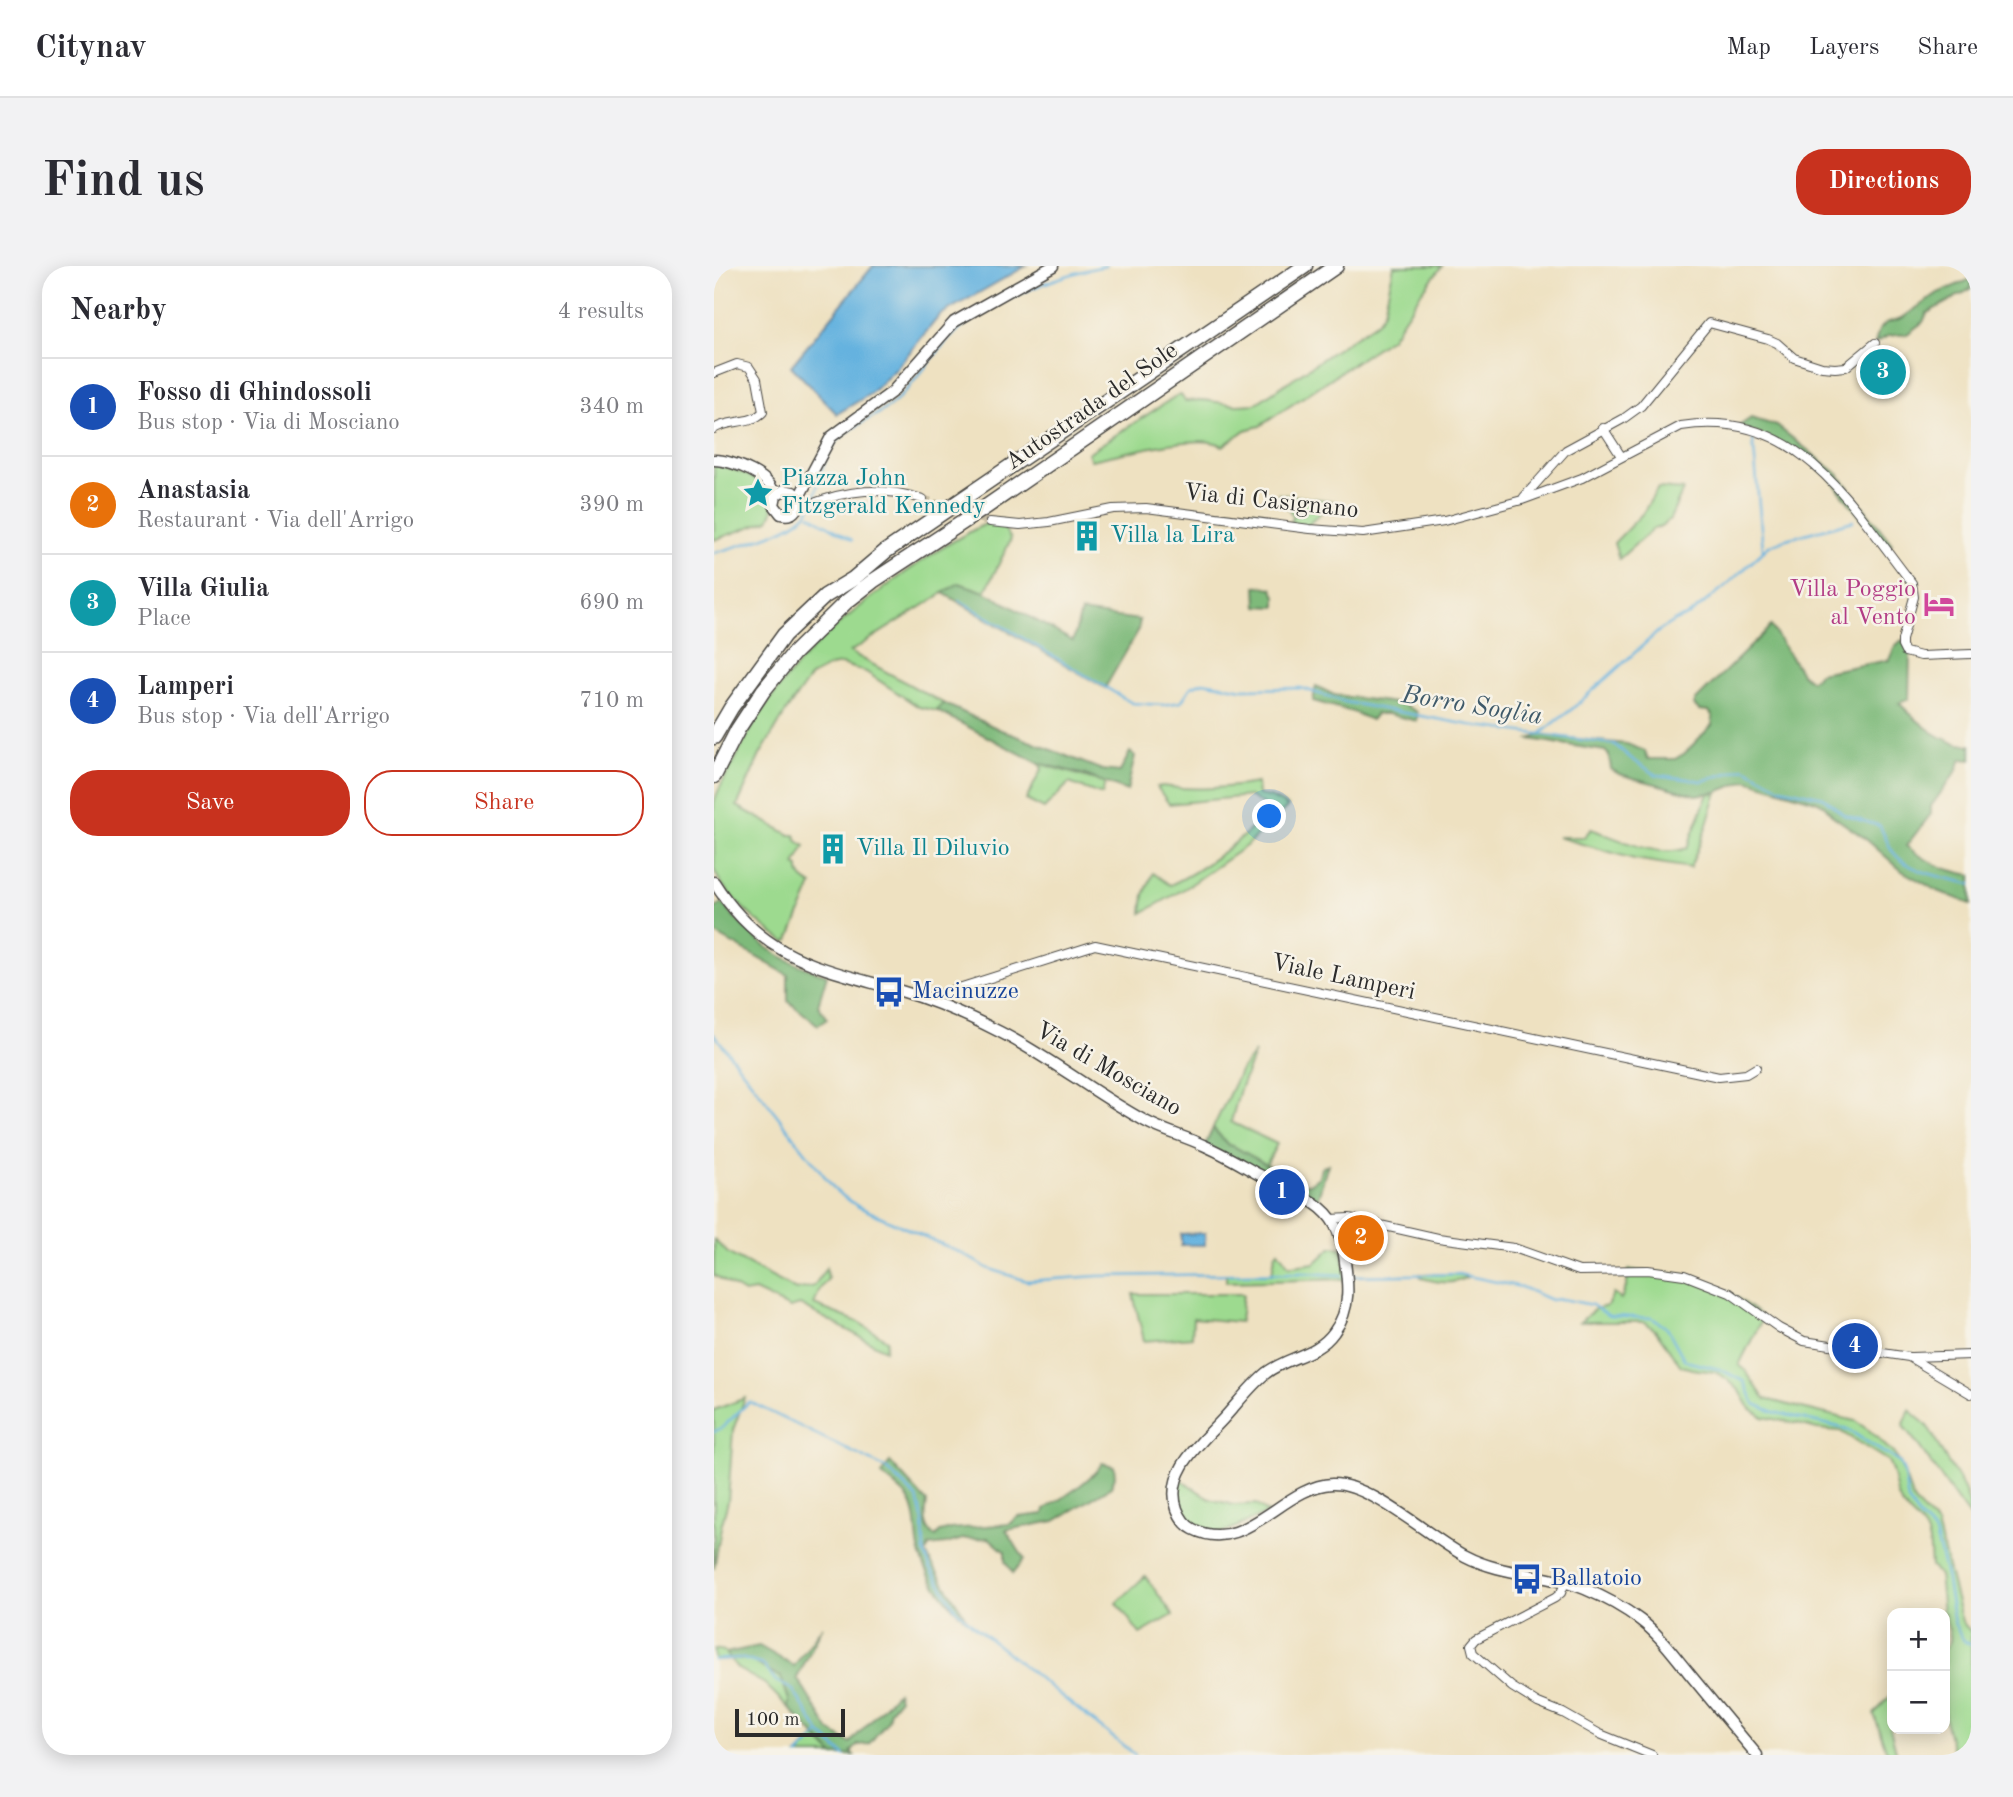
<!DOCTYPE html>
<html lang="en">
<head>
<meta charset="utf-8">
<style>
  body { margin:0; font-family:"Old Standard TT",serif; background:#f2f2f3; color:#2b2b33 }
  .controls { position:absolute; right:21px; bottom:21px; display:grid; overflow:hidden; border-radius:14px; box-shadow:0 4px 18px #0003 }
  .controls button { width:63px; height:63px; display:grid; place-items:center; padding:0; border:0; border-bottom:2px solid #e1e1e2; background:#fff; color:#2b2b33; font:35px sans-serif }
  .scale { position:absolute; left:21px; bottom:18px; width:110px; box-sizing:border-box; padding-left:7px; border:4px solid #2b2b2b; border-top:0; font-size:19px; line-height:24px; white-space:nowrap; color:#2b2b2b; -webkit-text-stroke:5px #f7f3e8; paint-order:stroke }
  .you { position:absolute; left:556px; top:551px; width:24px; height:24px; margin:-18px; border:5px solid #fff; border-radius:50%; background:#1a73e8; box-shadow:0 0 0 10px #1a73e833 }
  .badge { display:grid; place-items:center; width:46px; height:46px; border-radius:50%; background:#c8321e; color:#fff; font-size:23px; font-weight:700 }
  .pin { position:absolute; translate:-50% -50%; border:4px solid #fff; box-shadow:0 2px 7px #0006 }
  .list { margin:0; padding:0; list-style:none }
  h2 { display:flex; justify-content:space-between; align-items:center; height:91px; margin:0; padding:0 28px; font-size:30px }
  h2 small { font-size:23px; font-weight:400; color:#7c7c81 }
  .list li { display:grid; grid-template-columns:46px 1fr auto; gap:21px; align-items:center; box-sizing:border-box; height:98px; padding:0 28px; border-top:2px solid #e1e1e2 }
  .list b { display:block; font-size:26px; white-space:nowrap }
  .list p { margin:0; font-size:23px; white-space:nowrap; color:#7c7c81 }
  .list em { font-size:23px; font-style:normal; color:#7c7c81 }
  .actions { display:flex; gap:14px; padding:21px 28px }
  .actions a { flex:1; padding:16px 0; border:2px solid #c8321e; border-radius:28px; text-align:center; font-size:24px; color:#c8321e }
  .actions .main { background:#c8321e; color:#fff }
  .map { position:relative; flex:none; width:1257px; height:1489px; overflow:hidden; border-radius:28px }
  header { display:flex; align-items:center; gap:42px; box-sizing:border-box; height:98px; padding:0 35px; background:#fff; border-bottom:2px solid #e1e1e2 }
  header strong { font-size:33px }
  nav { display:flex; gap:38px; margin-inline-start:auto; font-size:24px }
  .intro { display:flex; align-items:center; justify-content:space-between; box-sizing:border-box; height:168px; padding:0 42px }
  h1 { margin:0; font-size:49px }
  .button { padding:18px 32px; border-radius:28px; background:#c8321e; color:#fff; font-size:24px; font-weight:700 }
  main { display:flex; gap:42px; padding:0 42px }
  aside { flex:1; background:#fff; border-radius:28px; box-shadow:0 4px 18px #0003 }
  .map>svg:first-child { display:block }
  .green { fill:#9dda8f; stroke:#64825d; stroke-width:2 }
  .forest { fill:#7eba7a; stroke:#547252; stroke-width:2 }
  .water { fill:#65b2df; stroke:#486e85; stroke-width:2 }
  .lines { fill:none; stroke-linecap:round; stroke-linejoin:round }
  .stream { stroke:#65b2df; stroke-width:2.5 }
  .street-tunnel { stroke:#c7bda3; stroke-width:8; stroke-dasharray:8 4; stroke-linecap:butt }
  .street-casing { stroke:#484642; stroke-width:10 }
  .secondary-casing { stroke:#484642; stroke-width:13 }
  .highway-casing { stroke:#484642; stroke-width:17 }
  .street { stroke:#fff; stroke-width:8 }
  .secondary { stroke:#fff; stroke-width:10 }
  .highway { stroke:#fff; stroke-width:14 }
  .labels { text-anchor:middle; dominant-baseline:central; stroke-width:5; stroke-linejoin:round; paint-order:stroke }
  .street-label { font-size:24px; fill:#2b2b2b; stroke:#f7f3e8 }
  .culture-label { font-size:24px; fill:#0d838f; stroke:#f7f3e8; text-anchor:start }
  .hotel-label { font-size:24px; fill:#b23c85; stroke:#f7f3e8; text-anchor:end }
  .transit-label { font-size:24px; fill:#164399; stroke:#f7f3e8; text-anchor:start }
  .water-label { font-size:26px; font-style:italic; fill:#3f5a6a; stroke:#f7f3e8 }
</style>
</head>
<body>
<header>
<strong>Citynav</strong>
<nav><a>Map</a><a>Layers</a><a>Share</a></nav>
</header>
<div class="intro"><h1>Find us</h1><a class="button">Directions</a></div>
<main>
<aside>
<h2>Nearby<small>4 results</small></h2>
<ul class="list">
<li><span class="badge" style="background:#1a4fb4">1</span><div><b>Fosso di Ghindossoli</b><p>Bus stop · Via di Mosciano</p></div><em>340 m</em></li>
<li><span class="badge" style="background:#e8710a">2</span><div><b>Anastasia</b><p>Restaurant · Via dell'Arrigo</p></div><em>390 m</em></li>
<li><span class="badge" style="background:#0f9aa8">3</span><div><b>Villa Giulia</b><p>Place</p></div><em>690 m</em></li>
<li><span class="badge" style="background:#1a4fb4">4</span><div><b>Lamperi</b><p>Bus stop · Via dell'Arrigo</p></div><em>710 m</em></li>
</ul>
<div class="actions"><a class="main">Save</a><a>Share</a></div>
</aside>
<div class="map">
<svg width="1257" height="1489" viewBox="0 0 1257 1489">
  <rect width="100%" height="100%" fill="#f7f3e8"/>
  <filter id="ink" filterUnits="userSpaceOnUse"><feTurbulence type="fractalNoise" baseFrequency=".0143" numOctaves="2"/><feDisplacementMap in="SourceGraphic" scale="14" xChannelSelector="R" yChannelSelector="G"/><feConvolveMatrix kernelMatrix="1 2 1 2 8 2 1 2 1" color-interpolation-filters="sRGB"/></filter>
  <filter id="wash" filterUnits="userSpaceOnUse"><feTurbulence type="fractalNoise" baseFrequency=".00686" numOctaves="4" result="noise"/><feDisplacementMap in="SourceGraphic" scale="28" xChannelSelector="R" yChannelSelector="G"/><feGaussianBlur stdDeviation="1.57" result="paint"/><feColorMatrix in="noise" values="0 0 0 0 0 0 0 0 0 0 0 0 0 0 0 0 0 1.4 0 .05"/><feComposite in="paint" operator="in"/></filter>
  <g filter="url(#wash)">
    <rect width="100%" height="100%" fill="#eee1c1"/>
    <!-- green -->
    <g class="green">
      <path d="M680,0h48l-21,27 -30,45 -131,88 -15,4 -22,16c-21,-15 -104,9 -132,14l-3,-7 88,-57 5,-1 4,6 18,-1 34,5 18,-1 122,-82 7,-11z"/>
      <path d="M0,199c22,3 40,11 57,26l2,20 -4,9 -55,20z"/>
      <path d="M944,222l25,2 -13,29 -9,8 -8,2 -34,30 -5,-16 29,-30z"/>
      <path d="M565,228l54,7 -28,27 -15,-2 3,-10z"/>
      <path d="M276,256l12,3 9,14 -26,53 -26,-9 -109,69 93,51 -6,8 -18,-4 -53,-35 -24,-8 -12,2 -19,10 -24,34 -27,45 -23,51 53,29h5l3,7 7,4 -10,19 4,2c-1,10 5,13 13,18l-23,55 -4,2c-20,-13 -59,-45 -70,-70 -1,-9 -1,-26 -1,-37 0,-10 0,-22 0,-32 3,-14 14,-30 21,-43 39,-81 88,-128 160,-180 30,-22 61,-43 95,-58z"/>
      <path d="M324,497l67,20 -3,12 -33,-12 -25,26 -18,-9 16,-32z"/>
      <path d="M543,517l1,12 12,2 18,9 -42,40 -60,42 -44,25 2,-18 9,-22 17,12c34,-15 74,-48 101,-74l-21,-15 -81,8 -12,-17 5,-1c32,5 63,2 95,-3z"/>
      <path d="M1003,526l-12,39 -15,37 -56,-9 -76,-22h26l7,-8c28,10 67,30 96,19l21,-54z"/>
      <path d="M541,786l-15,37 -9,33 46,22 -11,21 -33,-19 -5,-1 -15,-17 27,-57z"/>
      <path d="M0,974l15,14 67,36 18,-4 12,-18 2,11 -8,10 -6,16 44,17 29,18 -2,10 -85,-45 -10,3 -35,-17 -11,2 -30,-18z"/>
      <path d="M618,981l10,1 5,31 -121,3v-8h46l3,-19 3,-4 11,15h3l23,-3z"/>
      <path d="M914,1004l56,5 46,18 33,24 -24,48 5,4 21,30 90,22 15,10 23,22 7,10 14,39 23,23 25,97 9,10v123h-17l-9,-35v-71c12,-11 0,-22 0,-36h-2l-4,-39 -8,-7c-1,-12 0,-28 -7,-38 -7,-11 -20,-17 -25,-30 -5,-13 -4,-26 -11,-38l-48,-30 -23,-2 -22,-6 -32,-6 -13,-9 -10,-17 -13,-12 -12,-7 -23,-3 -11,-3 -26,-36 -10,-8h-65l15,-13 12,-3 6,-12 8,5 6,-14z"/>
      <path d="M706,1008h38l9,3c-17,9 -28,5 -46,1z"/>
      <path d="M419,1028h110l-3,28 -47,-4 -1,19 -48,4z"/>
      <path d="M31,1132l-12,32 -5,71 -7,26 -7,42v-159z"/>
      <path d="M1196,1144c7,9 10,8 16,15 6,6 10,16 14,24 13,23 31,43 31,70 -24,-30 -43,-64 -68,-93z"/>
      <path d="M463,1211l33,22 24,6 21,-1 13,9 -48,21 -36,-12 -10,-29z"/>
      <path d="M431,1310l28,39 -33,19 -23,-31z"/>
      <path d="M0,1383l10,2 6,8c25,-2 30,9 51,18l8,23v8l-24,-24 -27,-15 -8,-10 -16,1z"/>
      <path d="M1178,1428v23l-4,3 9,35h-9l-14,-41z"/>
      <path d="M101,1471l18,18h-35z"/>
    </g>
    <!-- forest -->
    <g class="forest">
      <path d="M1257,13v10l-44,24 -4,9 -16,12 -19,2 -13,7 4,-13 7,-7 16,-5 36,-25z"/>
      <path d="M1037,152l26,8 61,48 54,70 -7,5 -56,-72 -35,-29 -55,-22z"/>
      <path d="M245,317l26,9 88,49 8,-29 59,8 -2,11 -33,57 -162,-95z"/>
      <path d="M542,320l16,2 4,8v11l-19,-1z"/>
      <path d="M1057,360l30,47 10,8 8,-8 70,-13 6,-14 7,-6 8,14 -1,45 -10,4c19,19 44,43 72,42v15l-10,-1 -5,13 -25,34v8l-25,32c25,18 35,23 65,29v29l-33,-13 -36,-20 -36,-32 -33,-23 -9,-11 -8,-4 -69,-21 -30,12 -21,3 -77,-21 -8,-5 -2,-14 -4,-4 -75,-12 10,-4 87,9 18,7 3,8h27l10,-6 27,-28 1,-8 -4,-6 -10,-1 -5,-5 2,-5z"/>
      <path d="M602,420l18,9 69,9 14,8v9l-29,-7h-12l-5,6 -18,-8 -40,-11z"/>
      <path d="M229,437l58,27 101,40 18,2 10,-20 5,4 -8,35 -42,-16 -47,-12 -101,-52z"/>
      <path d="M8,637c32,38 56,58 105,72l-9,30 9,14 -9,6 -30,-24v-26l-74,-42v-24z"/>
      <path d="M499,862l15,17 5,1 69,38h7l10,-7 2,-9 7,-4 -12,40 -111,-59z"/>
      <path d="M176,1196l37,40c-2,13 -4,27 9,35l4,-5 11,-3 59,-5 8,-7 26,-3 1,-5c16,-9 49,-31 57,-46l12,3 1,10 -4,11 -56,34 -49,9 18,29 -11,14 -8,-11v-10l-16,-14 -26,1 -17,5 -17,2 -3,8 42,67c-22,-18 -45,-47 -50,-77 -2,-15 -1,-35 -11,-47 -7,-8 -17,-15 -25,-22z"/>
      <path d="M109,1360l-26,52 33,53 20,12 47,-51 2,7 -9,11 -2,10 -19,24 -11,1 -7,7 3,3h-21l-44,-47v-8l-8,-23c-21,-9 -26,-20 -51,-18l-4,-6 33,-7 35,20z"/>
    </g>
    <!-- water -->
    <g class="water">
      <path d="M159,0h153l-86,49 -45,55 -25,24 -33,20 -46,-48z"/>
      <path d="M491,967v12h-24v-11z"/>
    </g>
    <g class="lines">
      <!-- stream -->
      <g class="stream">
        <path d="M1039,172l10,112"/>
        <path d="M100,234c6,-22 9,-47 27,-63 16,-14 38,-21 54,-35 22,-21 38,-48 60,-69 32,-30 108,-60 151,-67"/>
        <path d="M96,249l42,25"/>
        <path d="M0,287c23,-7 89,-23 97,-47"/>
        <path d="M245,334l173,103 31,2 18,-3 10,-15 12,-5 40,7 58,-1 44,14 125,23 144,19 19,16 24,15 45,6 43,-13 36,20 42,9 21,18 36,11c4,9 8,18 13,26 16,21 54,26 78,32"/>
        <path d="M826,468l32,-25 88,-79 14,-9 15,-6 39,-31 41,-38 17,-7 67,-18"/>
        <path d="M0,768l122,157 21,15 104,47 26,15 40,13 71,-5 205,-3 39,2"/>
        <path d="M635,1010l109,-2 63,13 30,13 11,-1 30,6 17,11 43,2 15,10 17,31 5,3 30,7 25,12 11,23 19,8 73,17 53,34 4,10 4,28 12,17 15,15 11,42 8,48 10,18 7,4"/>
        <path d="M0,1166l9,-5 26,-25 3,1 135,66 30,29 6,23 1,30 6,16 25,41 20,19 160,128"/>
        <path d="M0,1394l26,-2 23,7 13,16 17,9 27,43 24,22"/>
        <path d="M84,1489l22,-22"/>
      </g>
    </g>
  </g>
  <g filter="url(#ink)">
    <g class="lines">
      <!-- street-tunnel -->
      <path class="street-tunnel" d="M209,233l67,23"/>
      <!-- street casing -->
      <g class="street-casing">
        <g id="street">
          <path d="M0,107l23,-9 12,3 8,12 6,33c-12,13 -35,7 -49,17"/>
          <path d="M889,162l18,28"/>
          <path d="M810,231l42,-47 57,-31 18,-13 68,-83 59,16 9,4 17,15 28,9 13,1 11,-1 29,-24"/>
          <path d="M94,239c42,-16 72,-19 115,-6"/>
          <path d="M276,256l30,3 29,-3 64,-13 33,-1 164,21 53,4 81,-12 78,-21 60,-22 99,-52c117,-19 169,78 231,157l2,14 -12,43v6l3,6 16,4 50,-2"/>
          <path d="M210,733l171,-54 624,132 27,-3 10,-6"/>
          <path d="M618,953l17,-1 89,20 76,10 65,23 69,-1 36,5 46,18 49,35 25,13 105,16 62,37"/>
          <path d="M1197,1091l60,-2"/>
          <path d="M851,1316l-4,11 -6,5 -79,41 -5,6 2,8 39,34 26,16 25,10 37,21 52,21"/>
        </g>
      </g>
      <!-- secondary casing -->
      <g class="secondary-casing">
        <g id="secondary">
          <path d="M0,194c18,0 64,17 60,40"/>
          <path d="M84,233l-5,-7 -9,-2 -8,5 -2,10 7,9c11,3 18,-4 17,-15l33,-62 61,-45 62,-70 99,-56"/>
          <path d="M0,616c49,78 105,85 187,109 34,10 68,25 99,41 51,26 95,62 145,89 18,10 39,15 58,24 19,8 37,19 55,29 19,10 38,19 56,29 20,13 26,29 30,52 4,27 8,53 -10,77 -17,24 -46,24 -68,41 -16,13 -29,31 -43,46 -22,24 -59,53 -46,90 3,8 8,16 16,20 52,27 90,-43 139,-45 39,-1 97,53 133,72 38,20 81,17 120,33 19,8 38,18 55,31 19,14 33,34 48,52 23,28 46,56 69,83"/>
        </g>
      </g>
      <!-- highway casing -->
      <g class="highway-casing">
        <g id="highway">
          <path d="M0,471l17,-29 53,-73 41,-39 28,-17 33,-28 419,-285"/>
          <path d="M0,510l24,-47 25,-38 30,-37 53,-52 27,-21 107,-70 356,-245"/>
        </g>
      </g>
      <!-- street -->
      <use href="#street" class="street"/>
      <!-- secondary -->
      <use href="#secondary" class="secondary"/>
      <!-- highway -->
      <use href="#highway" class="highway"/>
    </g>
  </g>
  <!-- icons -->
  <defs>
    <g id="sight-bare" transform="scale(2.415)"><path d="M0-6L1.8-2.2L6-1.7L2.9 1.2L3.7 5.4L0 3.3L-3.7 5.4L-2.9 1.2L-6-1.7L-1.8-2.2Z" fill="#0f9aa8" stroke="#f7f3e8" stroke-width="2.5" paint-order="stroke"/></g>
    <g id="building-bare" transform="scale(2.415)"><path d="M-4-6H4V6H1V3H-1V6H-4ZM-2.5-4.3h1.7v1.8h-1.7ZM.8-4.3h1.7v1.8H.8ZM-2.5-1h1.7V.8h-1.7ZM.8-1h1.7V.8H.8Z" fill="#0f9aa8" stroke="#f7f3e8" stroke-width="2.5" paint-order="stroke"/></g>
    <g id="hotel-bare" transform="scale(2.415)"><path d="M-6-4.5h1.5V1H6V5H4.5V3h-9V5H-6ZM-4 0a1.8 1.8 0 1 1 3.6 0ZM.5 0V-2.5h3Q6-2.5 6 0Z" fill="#d1479c" stroke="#f7f3e8" stroke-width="2.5" paint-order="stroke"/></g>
    <g id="bus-bare" transform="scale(2.415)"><path d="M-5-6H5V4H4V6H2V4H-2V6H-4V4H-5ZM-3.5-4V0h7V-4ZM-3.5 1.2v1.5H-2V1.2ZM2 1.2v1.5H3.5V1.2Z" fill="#1a4fb4" stroke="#f7f3e8" stroke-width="2.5" paint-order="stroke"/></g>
  </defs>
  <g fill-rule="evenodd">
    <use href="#sight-bare" x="44" y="227"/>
    <use href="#building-bare" x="373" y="270"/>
    <use href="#hotel-bare" x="1225" y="338"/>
    <use href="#building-bare" x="119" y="583"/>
    <use href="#bus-bare" x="175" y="726"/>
    <use href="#bus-bare" x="813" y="1313"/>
  </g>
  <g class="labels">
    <!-- street labels -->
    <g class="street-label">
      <text transform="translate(378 141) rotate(-35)">Autostrada del Sole</text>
      <text transform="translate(557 236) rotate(6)">Via di Casignano</text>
      <text transform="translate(629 712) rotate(12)">Viale Lamperi</text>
      <text transform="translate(394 804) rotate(30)">Via di Mosciano</text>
    </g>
    <!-- culture labels -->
    <g class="culture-label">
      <text x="67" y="213">Piazza John<tspan x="67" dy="28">Fitzgerald Kennedy</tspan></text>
      <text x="396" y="270">Villa la Lira</text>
      <text x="142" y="583">Villa Il Diluvio</text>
    </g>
    <!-- hotel labels -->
    <g class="hotel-label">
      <text x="1202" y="324">Villa Poggio<tspan x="1202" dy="28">al Vento</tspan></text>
    </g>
    <!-- transit labels -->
    <g class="transit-label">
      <text x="198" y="726">Macinuzze</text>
      <text x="836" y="1313">Ballatoio</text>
    </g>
    <!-- water labels -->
    <g class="water-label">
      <text transform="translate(758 440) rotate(9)">Borro Soglia</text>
    </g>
  </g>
</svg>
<div class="controls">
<button>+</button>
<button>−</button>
</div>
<div class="scale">100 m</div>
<div class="you"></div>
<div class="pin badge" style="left:568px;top:926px;background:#1a4fb4">1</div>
<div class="pin badge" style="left:647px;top:972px;background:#e8710a">2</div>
<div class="pin badge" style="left:1169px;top:106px;background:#0f9aa8">3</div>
<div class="pin badge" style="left:1141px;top:1080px;background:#1a4fb4">4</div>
</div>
</main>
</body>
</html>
